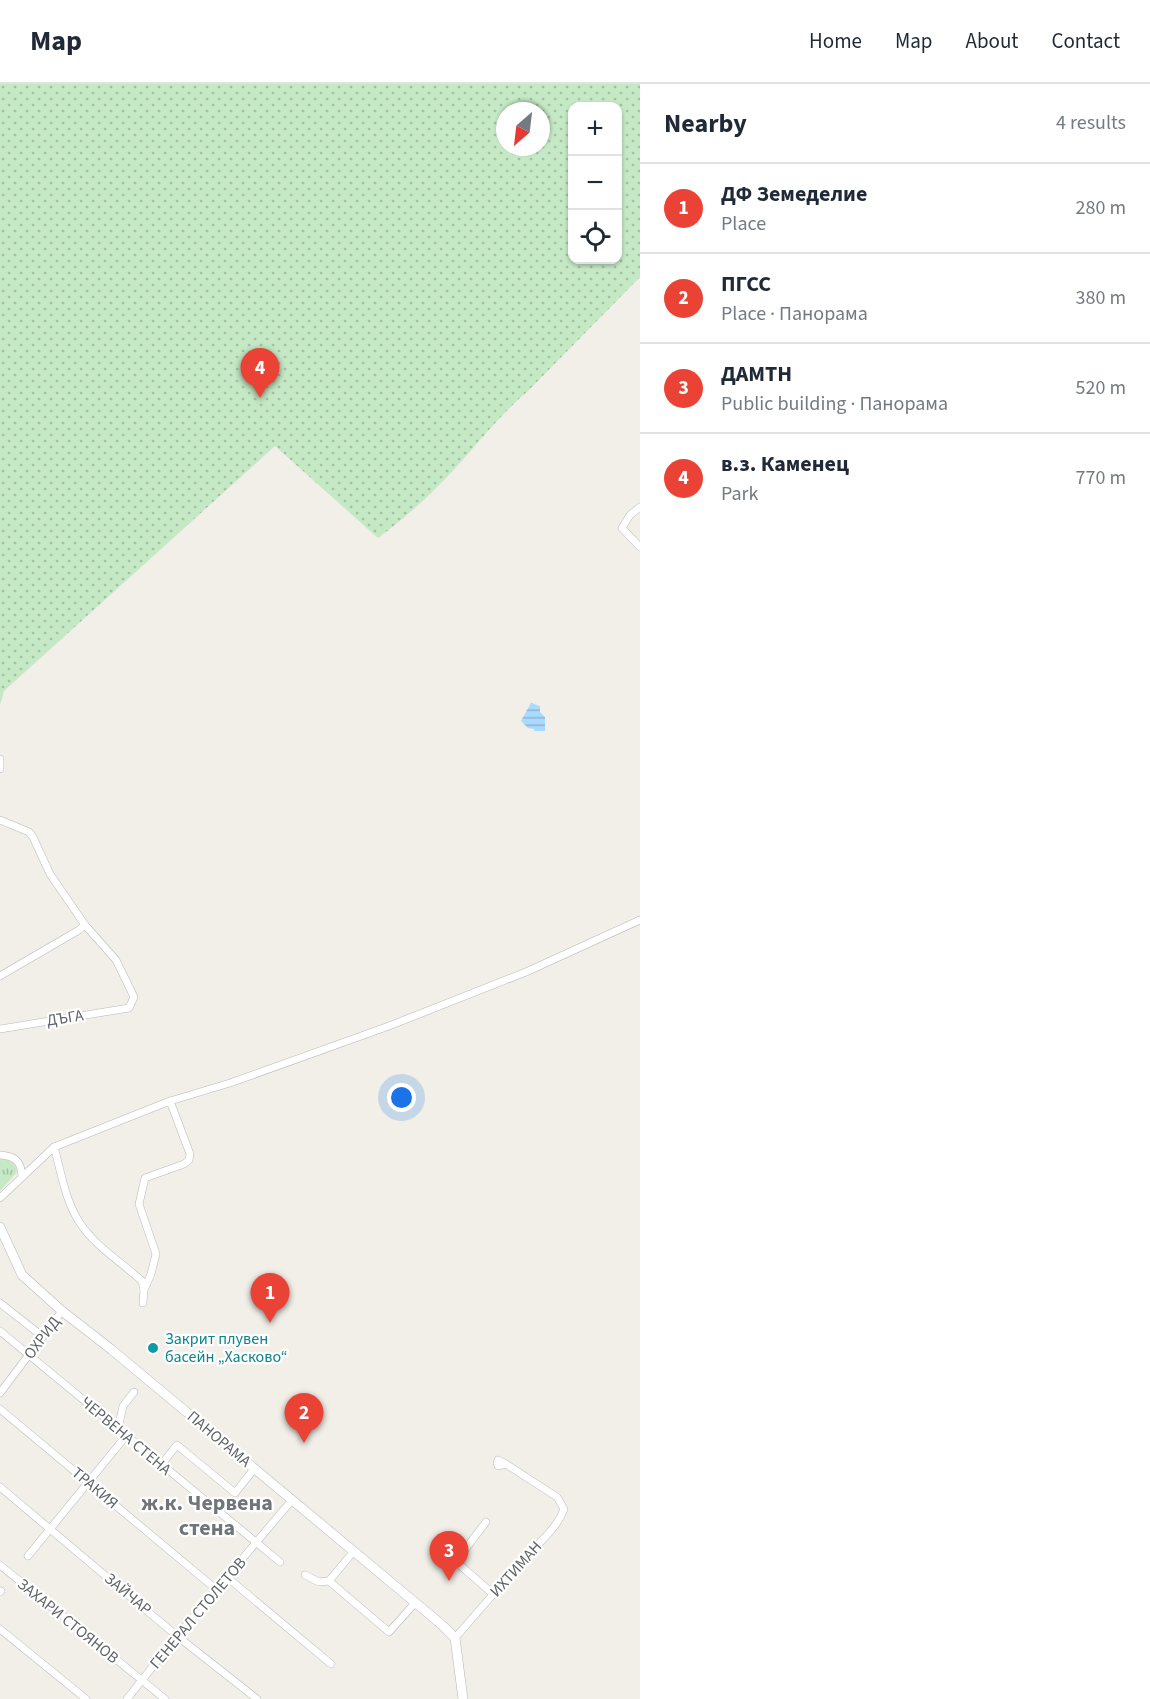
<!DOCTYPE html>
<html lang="en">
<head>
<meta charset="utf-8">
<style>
  body { margin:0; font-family:"Source Sans 3",sans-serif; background:#f2f2f3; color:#1f2937 }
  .controls { position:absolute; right:18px; top:18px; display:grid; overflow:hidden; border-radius:12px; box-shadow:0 2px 4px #0004 }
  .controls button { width:54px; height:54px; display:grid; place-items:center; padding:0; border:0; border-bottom:2px solid #e0e1e3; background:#fff; color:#1f2937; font:30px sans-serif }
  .compass { position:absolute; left:496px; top:18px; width:54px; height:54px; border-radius:50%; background:#fff; box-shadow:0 2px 4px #0004; rotate:208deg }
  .you { position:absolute; left:402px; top:1014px; width:21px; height:21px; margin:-15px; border:4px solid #fff; border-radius:50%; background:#1a73e8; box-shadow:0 0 0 9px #1a73e833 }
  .badge { display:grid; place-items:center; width:39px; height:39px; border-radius:50%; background:#ea4335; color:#fff; font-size:20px; font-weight:700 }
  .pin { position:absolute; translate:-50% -50px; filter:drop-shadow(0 2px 3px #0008) }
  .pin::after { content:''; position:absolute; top:32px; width:21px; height:18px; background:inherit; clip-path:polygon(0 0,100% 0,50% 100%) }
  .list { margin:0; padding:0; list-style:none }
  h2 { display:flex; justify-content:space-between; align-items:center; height:78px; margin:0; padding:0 24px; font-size:26px }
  h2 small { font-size:20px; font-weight:400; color:#747a83 }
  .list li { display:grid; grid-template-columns:39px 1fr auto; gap:18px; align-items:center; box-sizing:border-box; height:90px; padding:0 24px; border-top:2px solid #e0e1e3 }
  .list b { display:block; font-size:22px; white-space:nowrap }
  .list p { margin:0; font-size:20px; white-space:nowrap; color:#747a83 }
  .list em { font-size:20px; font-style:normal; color:#747a83 }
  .icon { flex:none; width:33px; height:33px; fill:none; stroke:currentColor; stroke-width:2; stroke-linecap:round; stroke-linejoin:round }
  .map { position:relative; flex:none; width:640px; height:1615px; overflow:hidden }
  header { display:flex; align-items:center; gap:36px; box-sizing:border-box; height:84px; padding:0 30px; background:#fff; border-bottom:2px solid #e0e1e3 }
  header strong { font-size:28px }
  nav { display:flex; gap:33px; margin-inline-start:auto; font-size:21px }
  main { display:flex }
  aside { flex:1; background:#fff }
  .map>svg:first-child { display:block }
  .grass { fill:url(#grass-tufts) }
  .garden { fill:url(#garden-dots); fill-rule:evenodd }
  .water { fill:url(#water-rules) }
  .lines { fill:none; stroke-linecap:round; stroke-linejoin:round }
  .minor-casing { stroke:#b5b8bc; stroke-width:8 }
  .tertiary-casing { stroke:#b5b8bc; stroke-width:10 }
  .minor { stroke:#fff; stroke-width:7 }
  .tertiary { stroke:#fff; stroke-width:9 }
  .culture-dot { fill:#0f9aa8; stroke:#fff; stroke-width:2 }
  .labels { text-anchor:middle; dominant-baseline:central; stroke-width:4.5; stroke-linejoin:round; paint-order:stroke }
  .street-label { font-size:16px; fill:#5f6368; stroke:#fff }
  .culture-label { font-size:16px; fill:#0d838f; stroke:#fff; text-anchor:start }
  .district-label { font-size:22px; font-weight:bold; fill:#70757a; stroke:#fff }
</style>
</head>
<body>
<header>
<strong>Map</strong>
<nav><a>Home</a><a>Map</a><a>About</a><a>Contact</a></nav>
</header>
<main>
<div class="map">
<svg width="640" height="1615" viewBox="0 0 640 1615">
  <defs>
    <pattern id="grass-tufts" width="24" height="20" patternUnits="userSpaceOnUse" patternTransform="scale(1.5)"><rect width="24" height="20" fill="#c5e8c5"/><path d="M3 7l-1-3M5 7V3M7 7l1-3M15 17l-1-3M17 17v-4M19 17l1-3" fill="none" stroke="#a3c0a4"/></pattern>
    <pattern id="garden-dots" width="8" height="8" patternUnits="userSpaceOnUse" patternTransform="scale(1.5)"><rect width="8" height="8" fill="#c5e8c5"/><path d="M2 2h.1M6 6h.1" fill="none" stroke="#a3c0a4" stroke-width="1.8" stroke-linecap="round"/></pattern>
    <pattern id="water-rules" width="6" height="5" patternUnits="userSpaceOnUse" patternTransform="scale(1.5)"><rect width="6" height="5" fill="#aadaff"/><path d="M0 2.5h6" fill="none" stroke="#8eb4d2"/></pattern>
  </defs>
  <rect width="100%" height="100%" fill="#f1efe8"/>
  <!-- grass -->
  <path class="grass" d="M0,1074c10,2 15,4 17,14l-17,19z"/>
  <!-- garden -->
  <path class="garden" d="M0,0h640v193l-112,114c-31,26 -55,59 -83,88 -21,22 -43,41 -67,59l-103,-92 -271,245 -4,14zM572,22h46v154h-46zM505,27h36v36h-36z"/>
  <!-- water -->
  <path class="water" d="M531,619l9,3v6l5,5v14h-11v-2l-6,-1 -7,-7z"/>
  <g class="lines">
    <!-- minor casing -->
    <g class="minor-casing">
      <g id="minor">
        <path d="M640,423l-10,8 -8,13 18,19"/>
        <path d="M0,675v10"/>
        <path d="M0,736l29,12 4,5 17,37 35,51 31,35 18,37 -5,11 -129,21"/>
        <path d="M0,892l79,-46 6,-5"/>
        <path d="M54,1063c7,24 11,54 26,76 15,23 41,39 62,58l2,9"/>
        <path d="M0,1071c15,1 21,6 22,21"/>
        <path d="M0,1114l54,-51 116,-46 60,-18 159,-57 137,-54 114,-52"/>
        <path d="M0,1219l42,33"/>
        <path d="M143,1219l1,-13 7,-16 5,-20 -17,-50 6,-26 39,-14 5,-4 1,-6 -20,-53"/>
        <path d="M0,1247l280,231"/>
        <path d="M0,1309l62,-82"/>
        <path d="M0,1325l217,181"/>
        <path d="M118,1345l5,-23 11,-14"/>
        <path d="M161,1381l16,-20 58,48 19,-24"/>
        <path d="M0,1403l177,149 80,63"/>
        <path d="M486,1438l-26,34 -1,5 2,5 32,28"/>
        <path d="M28,1472l98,-120"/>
        <path d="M0,1481l165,134"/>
        <path d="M305,1491l14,7 10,-1 60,51 26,-29"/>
        <path d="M228,1494l103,86"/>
        <path d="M329,1497l25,-30"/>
        <path d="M0,1508l1,-1"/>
        <path d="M0,1545l86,70"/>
        <path d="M455,1554c23,-26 45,-52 68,-78 15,-17 34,-31 41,-51l-7,-12 -51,-33 -8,-4 -1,3 1,3 8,-2"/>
        <path d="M127,1615l50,-63 115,-136"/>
      </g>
    </g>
    <!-- tertiary casing -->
    <g class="tertiary-casing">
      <path id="tertiary" d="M0,1143l22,48 40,36 50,39 329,274 14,14 8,61"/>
    </g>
    <!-- minor -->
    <use href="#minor" class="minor"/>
    <!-- tertiary -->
    <use href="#tertiary" class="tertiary"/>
  </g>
  <!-- markers -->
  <circle class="culture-dot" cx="153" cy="1264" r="6"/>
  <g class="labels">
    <!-- street labels -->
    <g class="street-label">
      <text transform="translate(65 934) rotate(-9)">ДЪГА</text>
      <text transform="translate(42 1254) rotate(-53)">ОХРИД</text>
      <text transform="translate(126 1352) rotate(40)">ЧЕРВЕНА СТЕНА</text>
      <text transform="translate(219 1355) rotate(40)">ПАНОРАМА</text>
      <text transform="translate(95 1404) rotate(40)">ТРАКИЯ</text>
      <text transform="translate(516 1485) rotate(-48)">ИХТИМАН</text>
      <text transform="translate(128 1510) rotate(40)">ЗАЙЧАР</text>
      <text transform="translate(198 1529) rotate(-50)">ГЕНЕРАЛ СТОЛЕТОВ</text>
      <text transform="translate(68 1537) rotate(39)">ЗАХАРИ СТОЯНОВ</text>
    </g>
    <!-- culture labels -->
    <g class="culture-label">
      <text x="165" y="1255">Закрит плувен<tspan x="165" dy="18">басейн „Хасково“</tspan></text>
    </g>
    <!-- district labels -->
    <g class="district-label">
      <text x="207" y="1419">ж.к. Червена<tspan x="207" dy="25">стена</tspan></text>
    </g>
  </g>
</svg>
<div class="controls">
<button>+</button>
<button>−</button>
<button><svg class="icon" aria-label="locate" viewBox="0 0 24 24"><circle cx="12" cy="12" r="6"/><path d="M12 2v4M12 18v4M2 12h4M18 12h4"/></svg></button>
</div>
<svg class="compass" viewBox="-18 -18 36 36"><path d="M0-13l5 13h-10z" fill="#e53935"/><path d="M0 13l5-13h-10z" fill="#747a83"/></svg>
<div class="you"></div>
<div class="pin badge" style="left:270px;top:1239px">1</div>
<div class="pin badge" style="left:304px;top:1359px">2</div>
<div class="pin badge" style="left:449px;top:1497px">3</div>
<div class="pin badge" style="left:260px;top:314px">4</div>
</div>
<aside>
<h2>Nearby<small>4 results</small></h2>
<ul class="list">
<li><span class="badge">1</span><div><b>ДФ Земеделие</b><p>Place</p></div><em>280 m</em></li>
<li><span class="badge">2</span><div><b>ПГСС</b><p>Place · Панорама</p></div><em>380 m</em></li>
<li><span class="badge">3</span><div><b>ДАМТН</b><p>Public building · Панорама</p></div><em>520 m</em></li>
<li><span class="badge">4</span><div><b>в.з. Каменец</b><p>Park</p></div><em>770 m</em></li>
</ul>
</aside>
</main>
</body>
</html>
